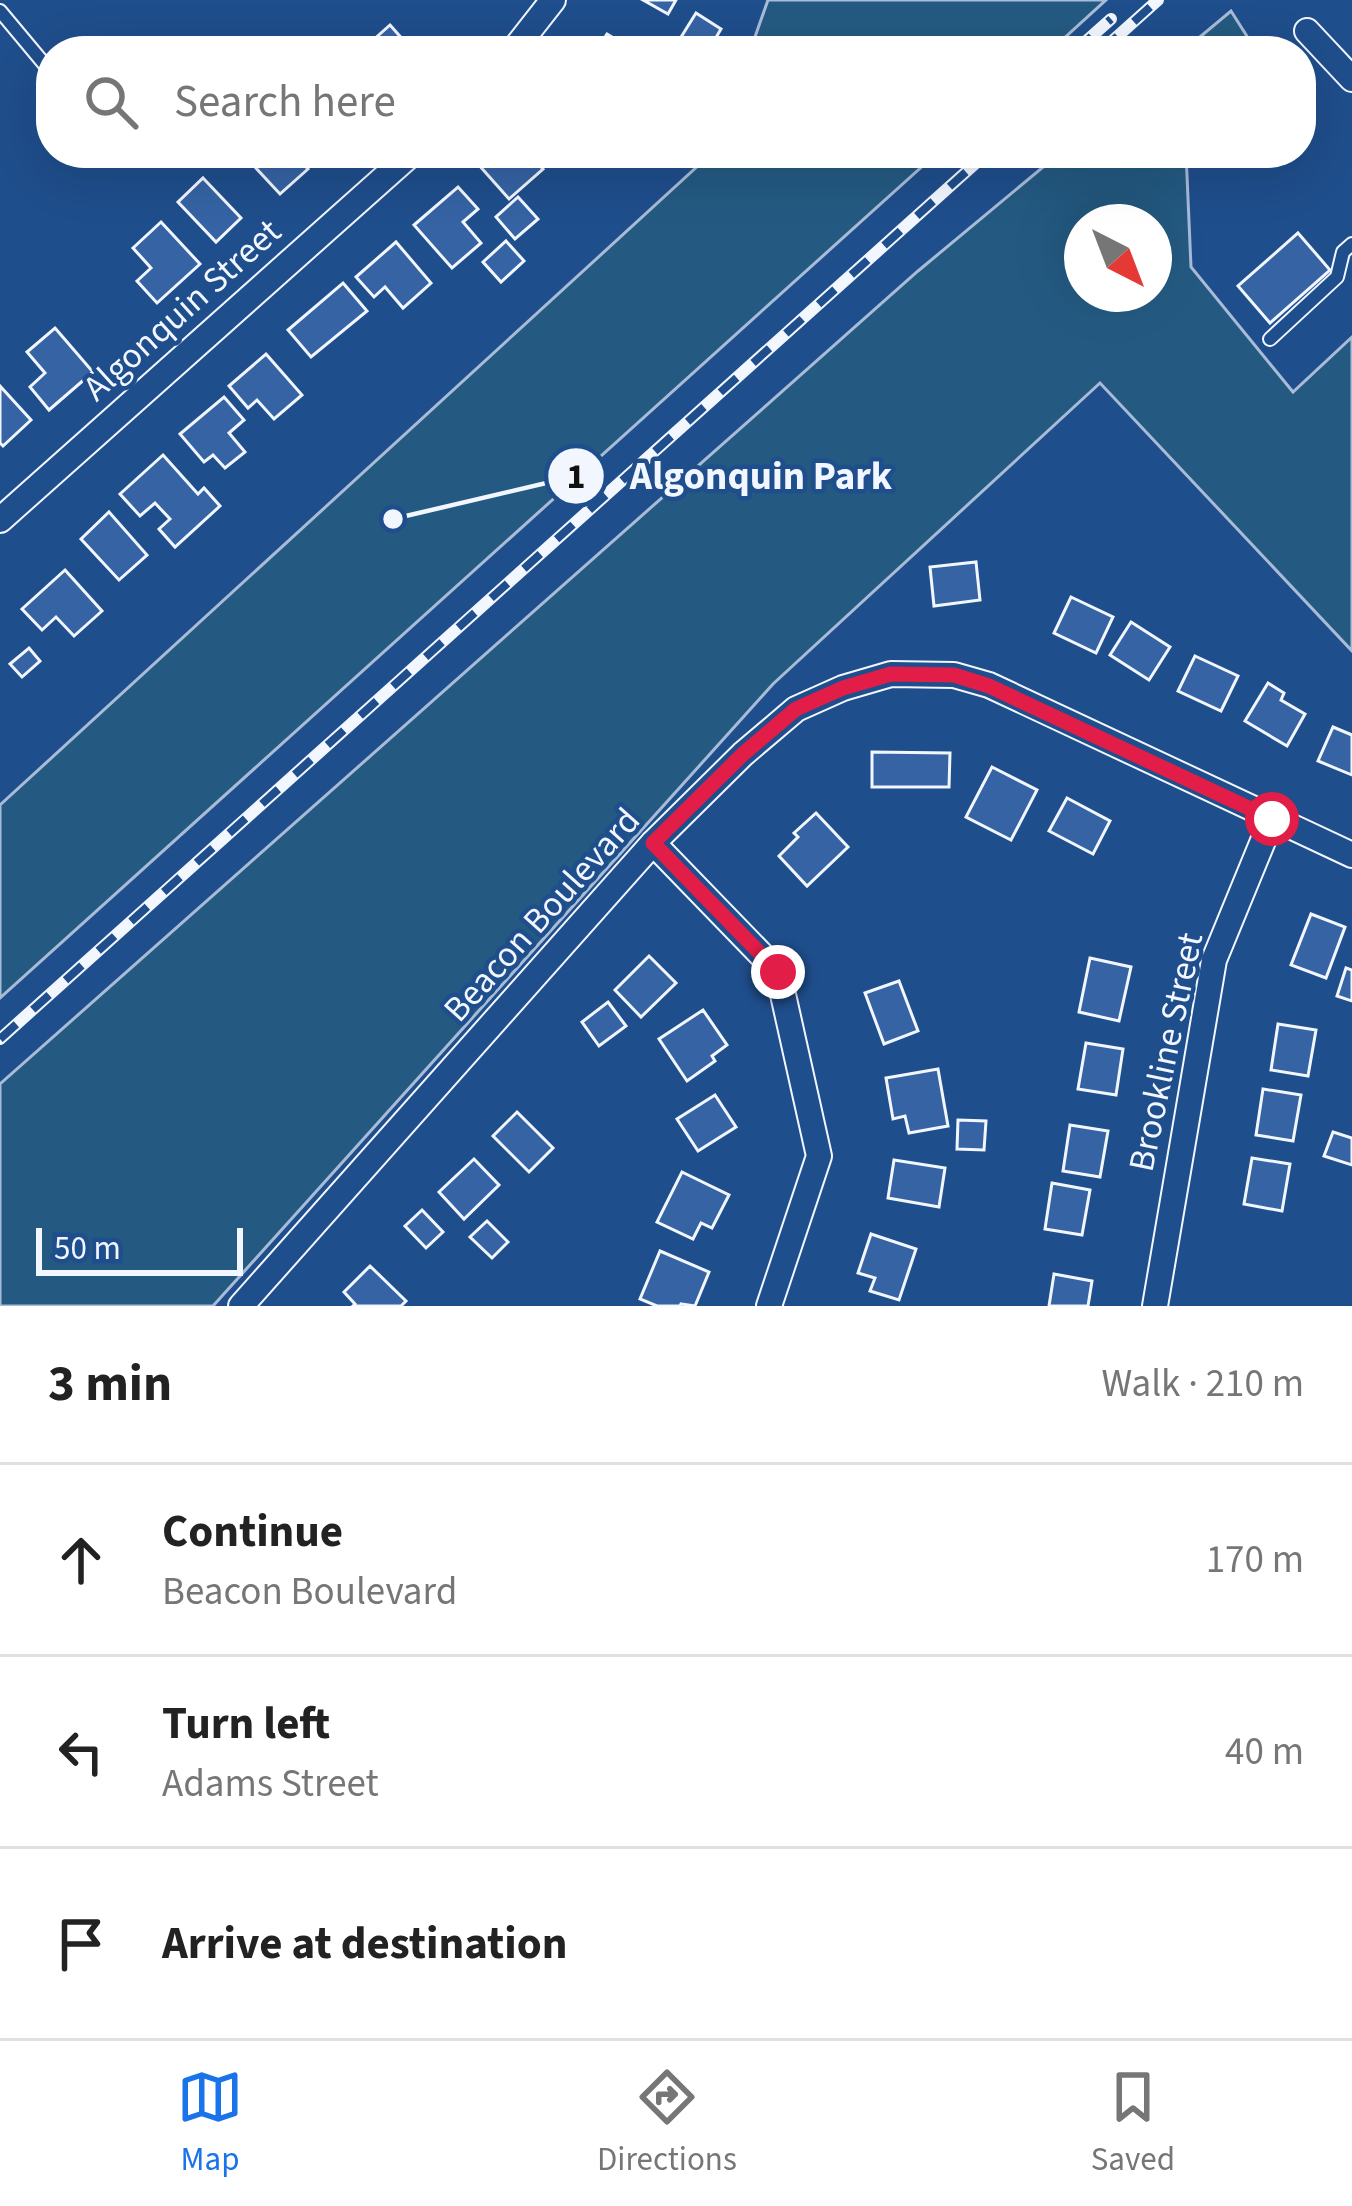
<!DOCTYPE html>
<html lang="en">
<head>
<meta charset="utf-8">
<style>
  body { margin:0; font-family:"Source Sans 3",sans-serif; background:#f6f6f6; color:#222 }
  .compass { position:absolute; left:1064px; top:204px; width:108px; height:108px; border-radius:50%; background:#fff; box-shadow:0 12px 48px #0002; rotate:138deg }
  .scale { position:absolute; left:36px; bottom:30px; width:207px; box-sizing:border-box; padding-left:12px; border:6px solid #f2f6ff; border-top:0; font-size:33px; line-height:42px; white-space:nowrap; color:#f2f6ff; -webkit-text-stroke:9px #1f4e8c; paint-order:stroke }
  .stop { position:absolute; width:36px; height:36px; margin:-27px; border:9px solid #e11d48; border-radius:50%; background:#fff }
  .stop.end { background:#e11d48; border-color:#fff; box-shadow:0 3px 12px #0008 }
  .list { margin:0; padding:0; list-style:none }
  h2 { display:flex; justify-content:space-between; align-items:center; height:156px; margin:0; padding:0 48px; font-size:51px }
  h2 small { font-size:39px; font-weight:400; color:#767676 }
  .list li { display:grid; grid-template-columns:78px 1fr auto; gap:36px; align-items:center; box-sizing:border-box; height:192px; padding:0 48px; border-top:3px solid #e0e0e0 }
  .list b { display:block; font-size:45px; white-space:nowrap }
  .list p { margin:0; font-size:39px; white-space:nowrap; color:#767676 }
  .list em { font-size:39px; font-style:normal; color:#767676 }
  .icon { flex:none; width:66px; height:66px; fill:none; stroke:currentColor; stroke-width:2; stroke-linecap:round; stroke-linejoin:round }
  .map { position:relative; flex:none; width:1352px; height:1306px; overflow:hidden }
  .search { position:absolute; background:#fff; box-shadow:0 12px 48px #0002; left:36px; right:36px; top:36px; height:132px; display:flex; align-items:center; gap:30px; box-sizing:border-box; padding:0 42px; border-radius:48px; color:#767676; font-size:45px }
  .sheet { height:732px; background:#fff }
  nav { display:flex; justify-content:space-around; align-items:center; box-sizing:border-box; height:168px; border-top:3px solid #e0e0e0; background:#fff; font-size:33px; color:#767676 }
  nav a { display:grid; justify-items:center; gap:6px }
  nav .on { color:#1a73e8 }
  .map>svg:first-child { display:block }
  .green { fill:#245a82; stroke:#a8bbd7; stroke-width:3; fill-rule:evenodd }
  .building { fill:#3563a3; stroke:#f2f6ff; stroke-width:3 }
  .lines { fill:none; stroke-linecap:round; stroke-linejoin:round }
  .service-casing { stroke:#f2f6ff; stroke-width:16 }
  .minor-casing { stroke:#f2f6ff; stroke-width:28 }
  .service { stroke:#1f4e8c; stroke-width:12 }
  .minor { stroke:#1f4e8c; stroke-width:24 }
  .rail-casing { stroke:#f2f6ff; stroke-width:12 }
  .rail { stroke:#1f4e8c; stroke-width:8; stroke-dasharray:22; stroke-linecap:butt }
  .route { stroke:#e11d48; stroke-width:15 }
  .labels { text-anchor:middle; dominant-baseline:central; stroke-width:9; stroke-linejoin:round; paint-order:stroke }
  .street-label { font-size:36px; fill:#f2f6ff; stroke:#1f4e8c }
  .leader { fill:none; stroke:#f2f6ff; stroke-width:4.5 }
  .callout-dot { fill:#f2f6ff; stroke:#1f4e8c; stroke-width:4.5 }
  .mark-label { font-size:36px; text-anchor:middle; font-weight:bold; fill:#111 }
  .callout-label { font-size:39px; text-anchor:middle; font-weight:bold; fill:#f2f6ff; stroke:#1f4e8c; stroke-width:9; stroke-linejoin:round; paint-order:stroke }
</style>
</head>
<body>
<div class="map">
<svg width="1352" height="1306" viewBox="0 0 1352 1306">
  <rect width="100%" height="100%" fill="#1f4e8c"/>
  <!-- green -->
  <g class="green">
    <path d="M768,0h338l-56,51h-300z"/>
    <path d="M1231,11l19,30 -10,10h-57z"/>
    <path d="M712,153h225l-937,845v-193z"/>
    <path d="M1060,153h126l5,114 102,125 59,-55v314l-252,-268 -327,301 -560,622h-213v-222l918,-813zM1082,222h72v72h-72z"/>
  </g>
  <!-- building -->
  <g class="building">
    <path d="M643,0h33l-8,14z"/>
    <path d="M696,13l25,16 -13,22h-15l-15,-9z"/>
    <path d="M390,25l23,26h-51v-1z"/>
    <path d="M607,34l28,17h-39z"/>
    <path d="M242,153h51l15,16 -28,25z"/>
    <path d="M489,153h40l14,16 -34,30 -32,-36z"/>
    <path d="M203,178l38,40 -25,24 -38,-40z"/>
    <path d="M458,187l20,22 -15,13 18,21 -29,25 -38,-43z"/>
    <path d="M518,197l20,22 -23,20 -19,-22z"/>
    <path d="M161,222l39,42 -43,39 -20,-22 14,-13 -18,-20z"/>
    <path d="M1298,233l32,37 -60,53 -32,-37z"/>
    <path d="M506,241l18,20 -23,21 -18,-20z"/>
    <path d="M396,242l35,41 -28,25 -18,-21 -11,10 -18,-20z"/>
    <path d="M343,283l24,28 -56,46 -23,-27z"/>
    <path d="M55,328l38,44 -44,38 -19,-23 15,-14 -18,-21z"/>
    <path d="M266,354l36,41 -28,24 -17,-19 -9,8 -19,-22z"/>
    <path d="M0,386l31,34 -28,26 -3,-3z"/>
    <path d="M224,397l20,23 -15,13 16,19 -20,16 -12,-13 -9,7 -24,-28z"/>
    <path d="M163,455l35,39 6,-6 16,18 -45,41 -16,-18 11,-10 -15,-16 -15,13 -20,-22z"/>
    <path d="M109,512l38,43 -28,25 -38,-41z"/>
    <path d="M976,562l4,38 -46,6 -4,-39z"/>
    <path d="M65,570l37,41 -28,25 -18,-19 -14,13 -20,-21z"/>
    <path d="M1071,597l42,20 -17,36 -42,-20z"/>
    <path d="M1131,622l39,25 -21,33 -39,-25z"/>
    <path d="M29,648l11,13 -18,16 -12,-13z"/>
    <path d="M1195,656l43,20 -17,35 -43,-20z"/>
    <path d="M1268,683l16,10 -3,7 24,14 -18,32 -42,-25z"/>
    <path d="M1333,727l19,8v40l-34,-14z"/>
    <path d="M872,752l78,1 -1,34h-77z"/>
    <path d="M992,767l45,23 -26,50 -45,-23z"/>
    <path d="M1067,798l43,23 -17,33 -44,-23z"/>
    <path d="M816,813l32,34 -41,39 -28,-30 19,-19 -4,-4z"/>
    <path d="M1311,914l34,13 -19,51 -35,-13z"/>
    <path d="M649,956l27,27 -35,34 -26,-27z"/>
    <path d="M1090,958l41,9 -12,54 -40,-9z"/>
    <path d="M1346,968l6,2v31l-15,-5z"/>
    <path d="M899,981l19,50 -34,13 -19,-51z"/>
    <path d="M608,1002l18,24 -27,20 -17,-24z"/>
    <path d="M703,1010l24,35 -15,11 3,5 -28,20 -28,-42z"/>
    <path d="M1278,1024l38,6 -8,46 -37,-6z"/>
    <path d="M1086,1043l37,6 -7,46 -38,-6z"/>
    <path d="M938,1069l10,57 -39,7 -4,-17 -12,3 -7,-41z"/>
    <path d="M1263,1089l38,6 -8,46 -37,-6z"/>
    <path d="M715,1095l21,32 -38,24 -21,-32z"/>
    <path d="M517,1112l36,36 -24,24 -36,-36z"/>
    <path d="M958,1120l28,1 -2,29 -27,-1z"/>
    <path d="M1070,1125l38,6 -8,46 -37,-6z"/>
    <path d="M1333,1132l19,6v27l-28,-9z"/>
    <path d="M1252,1158l38,6 -8,47 -38,-7z"/>
    <path d="M474,1159l25,26 -35,34 -25,-27z"/>
    <path d="M894,1160l51,8 -6,39 -51,-9z"/>
    <path d="M682,1172l47,23 -17,33 -11,-5 -8,16 -36,-17z"/>
    <path d="M1052,1183l38,7 -8,45 -37,-6z"/>
    <path d="M422,1210l21,22 -17,16 -21,-22z"/>
    <path d="M487,1221l21,21 -16,16 -22,-21z"/>
    <path d="M871,1234l45,15 -17,51 -29,-9 5,-13 -17,-5z"/>
    <path d="M660,1251l49,21 -14,34 -14,-2 -1,2h-23l-17,-7z"/>
    <path d="M370,1266l36,35 -5,5h-48l2,-2 -11,-12z"/>
    <path d="M1054,1274l38,7 -4,25h-39z"/>
  </g>
  <g class="lines">
    <!-- service casing -->
    <g class="service-casing">
      <g id="service">
        <path d="M0,11l51,61"/>
        <path d="M1270,339l67,-62 6,-25 9,-8"/>
      </g>
    </g>
    <!-- minor casing -->
    <g class="minor-casing">
      <g id="minor">
        <path d="M1307,31l45,48"/>
        <path d="M513,51l40,-51"/>
        <path d="M0,520l412,-367"/>
        <path d="M653,843l125,129 41,184 -50,150"/>
        <path d="M241,1306l412,-463 90,-89 53,-45 47,-21 48,-14 63,1 35,10 363,170"/>
        <path d="M1155,1306l59,-346 58,-141"/>
      </g>
    </g>
    <!-- service -->
    <use href="#service" class="service"/>
    <!-- minor -->
    <use href="#minor" class="minor"/>
    <!-- rail casing -->
    <g class="rail-casing">
      <g id="rail">
        <path d="M1075,51l36,-32"/>
        <path d="M1101,51l57,-51"/>
        <path d="M0,1039l987,-886"/>
      </g>
    </g>
    <!-- rail -->
    <use href="#rail" class="rail"/>
  </g>
  <g class="lines">
    <!-- route -->
    <path class="route" d="M778,972l-125,-129 90,-89 53,-45 47,-21 48,-14 63,1 35,11 283,133"/>
  </g>
  <g class="labels">
    <!-- street labels -->
    <g class="street-label">
      <text transform="translate(182 310) rotate(-42)">Algonquin Street</text>
      <text transform="translate(542 915) rotate(-48)">Beacon Boulevard</text>
      <text transform="translate(1166 1052) rotate(-78)">Brookline Street</text>
    </g>
  </g>
  <!-- callouts -->
  <path class="leader" d="M393 519L576 476"/>
  <g class="callout-dot">
    <circle cx="393" cy="519" r="12"/>
    <circle cx="576" cy="476" r="30"/>
  </g>
  <g class="mark-label">
    <text x="576" y="488">1</text>
  </g>
  <g class="callout-label">
    <text x="761" y="489">Algonquin Park</text>
  </g>
</svg>
<svg class="compass" viewBox="-18 -18 36 36"><path d="M0-13l5 13h-10z" fill="#e53935"/><path d="M0 13l5-13h-10z" fill="#767676"/></svg>
<div class="scale">50 m</div>
<div class="stop" style="left:1272px;top:819px"></div>
<div class="stop end" style="left:778px;top:972px"></div>
<div class="search"><svg class="icon" aria-label="search" viewBox="0 0 24 24"><circle cx="10" cy="10" r="6"/><path d="M15 15l6 6"/></svg>Search here</div>
</div>
<section class="sheet">
<h2>3 min<small>Walk · 210 m</small></h2>
<ul class="list">
<li><svg class="icon" aria-label="ahead" viewBox="0 0 24 24"><path d="M12 20V5M6 11l6-6 6 6"/></svg><div><b>Continue</b><p>Beacon Boulevard</p></div><em>170 m</em></li>
<li><svg class="icon" aria-label="left" viewBox="0 0 24 24"><path d="M17 20v-9H6M10 6l-5 5 5 5"/></svg><div><b>Turn left</b><p>Adams Street</p></div><em>40 m</em></li>
<li><svg class="icon" aria-label="arrive" viewBox="0 0 24 24"><path d="M6 21V4h12l-3 4 3 4H6"/></svg><div><b>Arrive at destination</b></div></li>
</ul>
</section>
<nav>
<a class="on"><svg class="icon" aria-label="map" viewBox="0 0 24 24"><path d="M3 6l6-2 6 2 6-2v14l-6 2-6-2-6 2zM9 4v14M15 6v14"/></svg>Map</a>
<a><svg class="icon" aria-label="directions" viewBox="0 0 24 24"><path d="M12 3l9 9-9 9-9-9zM9 14v-3h6M13 9l2 2-2 2"/></svg>Directions</a>
<a><svg class="icon" aria-label="saved" viewBox="0 0 24 24"><path d="M7 4h10v16l-5-4-5 4z"/></svg>Saved</a>
</nav>
</body>
</html>
